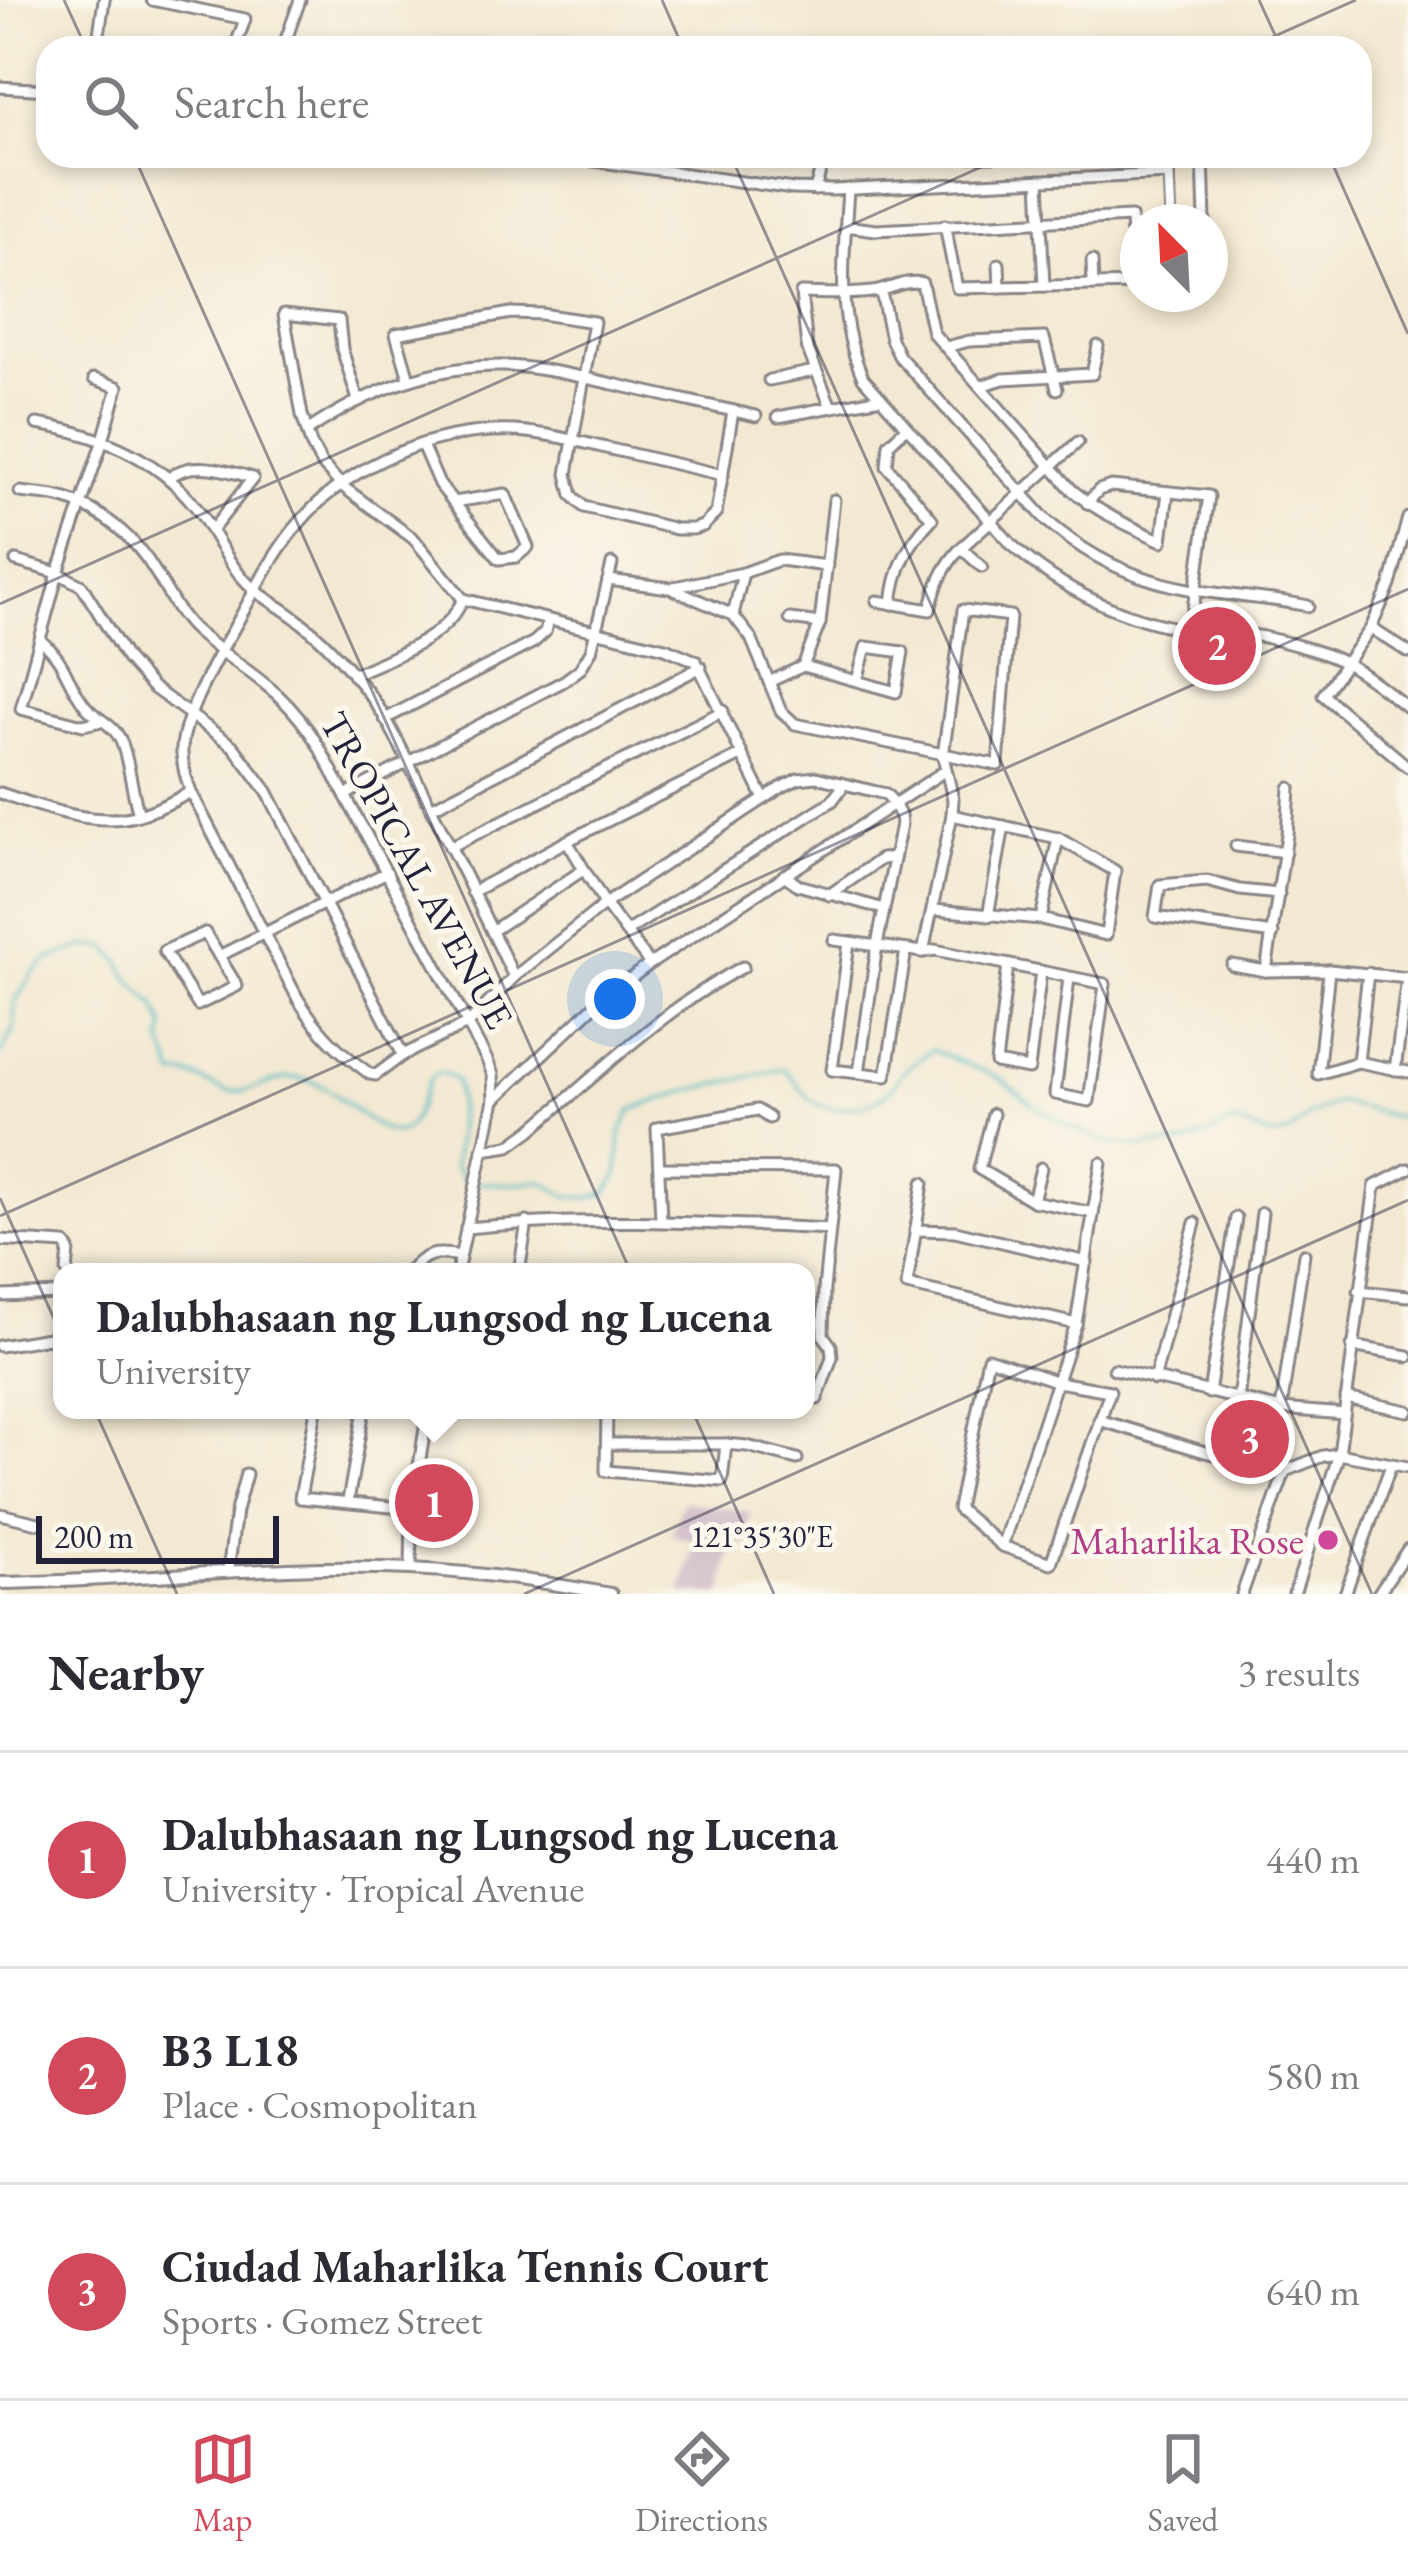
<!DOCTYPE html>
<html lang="en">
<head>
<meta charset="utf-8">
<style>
  body { margin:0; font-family:"EB Garamond",serif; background:#f2f2f3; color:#2b2b33 }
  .compass { position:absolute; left:1120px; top:204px; width:108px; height:108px; border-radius:50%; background:#fff; box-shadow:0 6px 18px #0003; rotate:336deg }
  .scale { position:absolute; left:36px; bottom:30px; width:243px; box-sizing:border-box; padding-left:12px; border:6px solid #22223b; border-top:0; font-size:33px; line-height:42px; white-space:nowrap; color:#22223b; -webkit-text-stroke:9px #fbf7ec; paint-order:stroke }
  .you { position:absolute; left:615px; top:999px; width:42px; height:42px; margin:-30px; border:9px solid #fff; border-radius:50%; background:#1a73e8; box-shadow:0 0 0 18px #1a73e833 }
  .badge { display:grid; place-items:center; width:78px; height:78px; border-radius:50%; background:#d1495b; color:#fff; font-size:39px; font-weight:700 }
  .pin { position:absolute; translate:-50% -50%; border:6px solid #fff; box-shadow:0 3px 12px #0006 }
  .popup { position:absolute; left:53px; top:1263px; width:762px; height:156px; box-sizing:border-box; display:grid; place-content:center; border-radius:24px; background:#fff; filter:drop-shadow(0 3px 9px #0005); font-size:39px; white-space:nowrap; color:#7c7c81 }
  .popup b { font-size:45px; color:#2b2b33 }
  .popup::after { content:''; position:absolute; left:50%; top:100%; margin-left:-24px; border:24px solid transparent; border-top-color:#fff }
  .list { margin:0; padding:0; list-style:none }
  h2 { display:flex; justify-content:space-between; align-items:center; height:156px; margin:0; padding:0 48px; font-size:51px }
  h2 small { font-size:39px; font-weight:400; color:#7c7c81 }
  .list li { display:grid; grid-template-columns:78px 1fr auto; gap:36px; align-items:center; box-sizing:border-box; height:216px; padding:0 48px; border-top:3px solid #e1e1e2 }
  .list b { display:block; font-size:45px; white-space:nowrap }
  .list p { margin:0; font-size:39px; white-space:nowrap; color:#7c7c81 }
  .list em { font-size:39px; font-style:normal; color:#7c7c81 }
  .icon { flex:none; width:66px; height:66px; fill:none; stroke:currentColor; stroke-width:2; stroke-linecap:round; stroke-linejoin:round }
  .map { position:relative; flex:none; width:1408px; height:1594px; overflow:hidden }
  .search { position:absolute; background:#fff; box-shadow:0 6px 18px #0003; left:36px; right:36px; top:36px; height:132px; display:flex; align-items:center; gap:30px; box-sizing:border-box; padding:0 42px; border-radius:36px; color:#7c7c81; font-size:45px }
  .sheet { height:804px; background:#fff }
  nav { display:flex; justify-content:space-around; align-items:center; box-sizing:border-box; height:168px; border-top:3px solid #e1e1e2; background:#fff; font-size:33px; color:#7c7c81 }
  nav a { display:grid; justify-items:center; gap:6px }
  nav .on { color:#d1495b }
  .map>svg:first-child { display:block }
  .industrial { fill:#d1bdc9 }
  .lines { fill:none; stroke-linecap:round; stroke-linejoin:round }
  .stream { stroke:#4fbcc7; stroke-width:3 }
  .minor-casing { stroke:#8a8586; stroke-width:15 }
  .major-casing { stroke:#8a8586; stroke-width:16 }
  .minor { stroke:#fff; stroke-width:9 }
  .major { stroke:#fff; stroke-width:10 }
  .ticks { fill:none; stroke:#22223b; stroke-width:3; stroke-opacity:0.45 }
  .hotel-dot { fill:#d1479c; stroke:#fbf7ec; stroke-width:4.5 }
  .labels { text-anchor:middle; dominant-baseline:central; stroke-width:10; stroke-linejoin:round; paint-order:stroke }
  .street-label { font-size:39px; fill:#22223b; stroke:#fbf7ec }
  .hotel-label { font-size:39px; fill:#b23c85; stroke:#fbf7ec; text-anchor:end }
  .ticks-label { font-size:30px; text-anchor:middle; fill:#22223b; stroke:#fbf7ec; stroke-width:10; stroke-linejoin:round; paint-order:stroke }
</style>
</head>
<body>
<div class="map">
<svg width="1408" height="1594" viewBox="0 0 1408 1594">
  <rect width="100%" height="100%" fill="#fbf7ec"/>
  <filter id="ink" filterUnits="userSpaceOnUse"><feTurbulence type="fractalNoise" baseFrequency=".00833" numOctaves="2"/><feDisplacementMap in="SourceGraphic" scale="24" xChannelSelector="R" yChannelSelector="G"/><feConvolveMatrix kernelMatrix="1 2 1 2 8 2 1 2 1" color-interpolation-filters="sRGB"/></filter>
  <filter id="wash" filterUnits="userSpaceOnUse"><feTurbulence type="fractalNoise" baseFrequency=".004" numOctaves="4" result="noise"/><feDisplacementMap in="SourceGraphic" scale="48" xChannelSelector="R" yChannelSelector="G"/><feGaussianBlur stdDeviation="2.7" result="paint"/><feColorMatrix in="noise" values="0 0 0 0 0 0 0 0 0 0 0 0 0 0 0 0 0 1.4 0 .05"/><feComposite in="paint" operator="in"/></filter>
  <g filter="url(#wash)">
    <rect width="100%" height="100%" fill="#f3e8d1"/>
    <!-- industrial -->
    <path class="industrial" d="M683,1501l67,11 -4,32 -13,-2 -11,52h-41l14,-53 -24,-6z"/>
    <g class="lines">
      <!-- stream -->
      <path class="stream" d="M0,1055l14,-26 1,-27 17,-28 15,-14 39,-14 20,1 15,15 5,13 30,31 9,21 -3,13 13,36c21,-5 33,11 52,15 20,5 42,-12 62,-13 41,-2 62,37 96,52 46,20 28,-89 72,-48 3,29 1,55 -3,84l12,16 51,2 24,-3 26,15 22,2 17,-5 12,-18 3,-42 10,-23 55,-19 98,-22c12,10 19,27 33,35 21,10 57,2 73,-14 5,-5 7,-11 11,-16 9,-9 20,-17 31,-24l68,28 32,26 37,22 39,17 34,4 44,-4 23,-8 20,-12 12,1 33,13 15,-4 21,-18 29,-13 54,14h15"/>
    </g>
  </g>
  <g filter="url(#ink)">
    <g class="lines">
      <!-- minor casing -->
      <g class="minor-casing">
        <g id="minor">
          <path d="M152,0l93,19 -10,29"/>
          <path d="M97,48l7,-48"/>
          <path d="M283,48l17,-48"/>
          <path d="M0,87l48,3"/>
          <path d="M559,156l234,33 40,1 336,-16 2,48"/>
          <path d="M1203,156l2,66"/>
          <path d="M1039,180l5,106"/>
          <path d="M848,189c-4,69 -13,125 15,189l149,167c52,47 112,75 182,86 24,4 50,1 74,7 23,5 59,15 79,26 22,12 41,29 61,44"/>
          <path d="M815,190l9,-33 173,-1"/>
          <path d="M945,225l12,63 181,-4"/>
          <path d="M846,226l30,4 255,-13 3,67"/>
          <path d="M1092,261l1,24"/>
          <path d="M999,264l1,23"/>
          <path d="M881,292l10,47 8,17 148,165c31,27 65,47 105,59 50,16 105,15 156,26"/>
          <path d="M946,347l23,-6 75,-3 13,51"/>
          <path d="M94,379l24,8 -15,53 -45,133 -37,136 62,16 19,-4"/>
          <path d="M409,379l-13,-45 115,-21 30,1 53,8 -27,152 5,21 12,12 92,22h17l10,-3 13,-13 17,-102"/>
          <path d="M769,380l46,-9"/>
          <path d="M981,386l22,-7 89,-5 6,-28"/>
          <path d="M358,400l-16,-51 -3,-29 -55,-6 18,101 9,29 10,19 21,23 72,53 49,60 202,49 31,13 68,138"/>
          <path d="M831,407l-24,-60 -6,-54c24,1 47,2 71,-1 18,-2 33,-13 50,-9l11,50 139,157c27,23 57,36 90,51l6,-49"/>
          <path d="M778,417l103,-19"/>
          <path d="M37,424c61,10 119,32 158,82 17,22 28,48 45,69 16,20 38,29 58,45 24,18 45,41 64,65 25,29 41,68 59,103 32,63 63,126 93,189"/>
          <path d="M307,431c58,-39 125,-66 197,-65 37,1 73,10 109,18 47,11 95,21 143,32"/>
          <path d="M422,445l17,39 60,75 17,-2 12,-10 -23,-53 -51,8"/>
          <path d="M723,475c-39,-9 -78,-18 -117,-27 -29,-7 -60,-15 -91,-17 -77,-3 -163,31 -214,90 -28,31 -47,72 -68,109 -17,28 -49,86 -51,118 -1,15 4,30 9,44l107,207c22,35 39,51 72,75l6,1 27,-20 66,-32 45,-46 91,-73 177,-117 16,-8 18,-2 61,15 9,2 8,9 6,12 1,9 -24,121 -18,128"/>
          <path d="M169,479c19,-21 60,-8 84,-1l-41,52"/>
          <path d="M20,492c15,2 32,2 46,7 38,12 70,40 90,74 13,21 23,44 42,60 50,42 84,53 120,112l169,315 6,15 1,25 -37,172"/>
          <path d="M1087,503l12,-13 12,-4 98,10 -19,134"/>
          <path d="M1408,518l-18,67 -19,43 -48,67 85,72"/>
          <path d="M961,548l21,19"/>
          <path d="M16,561l42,12 24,13 45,73 25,28 81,59 34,45 136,264"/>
          <path d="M608,580l62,8 63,27 18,23 30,73 14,13 203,41 12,-149 -47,-6 -20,146 10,43 -1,16 -29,137"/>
          <path d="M674,587l69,-14 36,-13 48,6"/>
          <path d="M877,601l53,9c6,-25 13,-43 31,-62l117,-106"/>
          <path d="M892,604c3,-35 16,-60 40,-85l-45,-53 2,-22 18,-17"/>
          <path d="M733,615l10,-42"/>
          <path d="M790,619l30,4"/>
          <path d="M1371,628l37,24"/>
          <path d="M40,640c28,22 26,44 48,69 11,11 27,17 33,32 8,19 11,52 18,74"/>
          <path d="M803,666l17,-43 14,-123"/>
          <path d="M353,675c38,-18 93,-35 110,-76"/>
          <path d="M769,682l34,-16 93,26 7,-40 -37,-5 -9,34"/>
          <path d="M385,719l149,-77 11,-10 3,-12"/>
          <path d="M1290,788l-3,47 -21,136 63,-1 79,8"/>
          <path d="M0,793c43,14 93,35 139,22 18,-5 35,-14 52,-23"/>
          <path d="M345,795l219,-114 16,-12 11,-18 21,-87"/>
          <path d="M431,808l270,-141"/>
          <path d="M567,841l38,63 45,60"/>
          <path d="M1236,846l49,6"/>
          <path d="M450,847l273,-136"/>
          <path d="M784,875l14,10 86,24"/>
          <path d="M472,892l95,-51 174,-86"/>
          <path d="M829,895l52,-36 13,-1"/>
          <path d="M934,910l107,9 65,16 9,-64 -57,-33 -106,-23"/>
          <path d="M988,916l16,-90"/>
          <path d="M1041,919l17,-81"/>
          <path d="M492,931l91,-61"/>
          <path d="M626,932l206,-131 9,-12v-6"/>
          <path d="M205,933l32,53 -39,19 -34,-54z"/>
          <path d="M1273,934l-118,-17 5,-32 47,-4 33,9 39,4"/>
          <path d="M834,940l89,12 12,-2 170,34 -16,117 -34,-7 14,-116"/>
          <path d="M849,943l-17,127 54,6 20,-126"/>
          <path d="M219,956l168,-84"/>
          <path d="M1008,965l-12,98 33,6 12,-98"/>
          <path d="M1232,965l34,6"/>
          <path d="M1329,970l-11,104 40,-12 50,10"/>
          <path d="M1358,1062l10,-89"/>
          <path d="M1395,1070l12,-92"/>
          <path d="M494,1100l103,-97 53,-39 296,-194"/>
          <path d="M993,1114l-14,55 54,32 60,12"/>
          <path d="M483,1150l26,-4 22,-16c68,-57 133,-122 212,-163"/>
          <path d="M660,1168l176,1 -12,120 -1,46 8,11 1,11 -15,42 -11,-3"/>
          <path d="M923,1183l-16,102 169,39"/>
          <path d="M1033,1201l8,-33"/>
          <path d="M661,1220l-4,-92 100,-18 12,8"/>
          <path d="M466,1228c121,-12 241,-5 363,1"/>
          <path d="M915,1230l40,1 132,31"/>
          <path d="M0,1240l65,4 4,6 -2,22"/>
          <path d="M409,1272c16,-20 27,-20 51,-16"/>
          <path d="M519,1272l8,-50"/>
          <path d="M1359,1291l49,5"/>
          <path d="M0,1296l62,-2"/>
          <path d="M0,1346l61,-10 1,-8"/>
          <path d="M1352,1346l56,10"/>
          <path d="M988,1358l70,24 52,9 -59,172 -49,-17 -44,-37z"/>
          <path d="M1114,1369l167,40 63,5"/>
          <path d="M1154,1380l41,-157"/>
          <path d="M1209,1393l27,-175"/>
          <path d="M1346,1398l62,13"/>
          <path d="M1238,1400l24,-187"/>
          <path d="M1281,1409l23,-155"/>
          <path d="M316,1410l-16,88 112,11"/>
          <path d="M607,1410l-1,61 116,10 4,-37"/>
          <path d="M1099,1420l106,32 80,19"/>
          <path d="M608,1444h118l21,2 50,13"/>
          <path d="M1285,1471l38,-15 16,-2 69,13"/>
          <path d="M348,1501l16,-91"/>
          <path d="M0,1514l38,9"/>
          <path d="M1002,1546l74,-222 25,-161"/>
          <path d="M411,1569l1,-60 16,-99"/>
          <path d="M228,1572l8,-61 10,-37"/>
          <path d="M1242,1594l43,-123"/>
          <path d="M1294,1594l45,-140 36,-268 33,-17"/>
          <path d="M1345,1594l46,-129"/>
          <path d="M1378,1594l30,-45"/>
        </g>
      </g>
      <!-- major casing -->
      <g class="major-casing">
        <path id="major" d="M0,1583c137,-2 274,-20 411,-14 67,3 134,13 200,25"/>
      </g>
      <!-- minor -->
      <use href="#minor" class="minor"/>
      <!-- major -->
      <use href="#major" class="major"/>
    </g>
  </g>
  <!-- ticks -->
  <path class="ticks" d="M64,0l22,48M662,0l21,48M1259,0l22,48M1248,48l108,-48M134,156l640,1438M731,156l641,1438M1329,156l79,178M0,604l1006,-448M0,1198l177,396M0,1216l1408,-627M524,1594l884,-394"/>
  <!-- markers -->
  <circle class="hotel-dot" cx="1328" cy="1540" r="12"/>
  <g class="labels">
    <!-- street labels -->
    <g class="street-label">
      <text transform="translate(417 870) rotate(61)">TROPICAL AVENUE</text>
    </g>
    <!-- hotel labels -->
    <g class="hotel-label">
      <text x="1304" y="1540">Maharlika Rose</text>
    </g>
  </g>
  <g class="ticks-label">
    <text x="762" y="1547">121°35'30"E</text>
  </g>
</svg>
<svg class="compass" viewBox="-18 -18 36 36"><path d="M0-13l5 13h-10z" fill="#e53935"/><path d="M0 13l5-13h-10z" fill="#7c7c81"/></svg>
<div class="scale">200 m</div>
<div class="you"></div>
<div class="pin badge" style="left:434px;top:1503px">1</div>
<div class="popup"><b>Dalubhasaan ng Lungsod ng Lucena</b>University</div>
<div class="pin badge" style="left:1217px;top:646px">2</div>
<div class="pin badge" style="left:1250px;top:1439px">3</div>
<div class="search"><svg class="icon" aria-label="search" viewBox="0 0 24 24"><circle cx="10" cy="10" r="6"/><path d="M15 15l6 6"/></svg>Search here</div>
</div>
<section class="sheet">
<h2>Nearby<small>3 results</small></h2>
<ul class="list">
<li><span class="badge">1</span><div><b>Dalubhasaan ng Lungsod ng Lucena</b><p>University · Tropical Avenue</p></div><em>440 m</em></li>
<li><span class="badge">2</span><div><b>B3 L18</b><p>Place · Cosmopolitan</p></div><em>580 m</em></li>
<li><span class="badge">3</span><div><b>Ciudad Maharlika Tennis Court</b><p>Sports · Gomez Street</p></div><em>640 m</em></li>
</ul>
</section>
<nav>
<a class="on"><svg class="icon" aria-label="map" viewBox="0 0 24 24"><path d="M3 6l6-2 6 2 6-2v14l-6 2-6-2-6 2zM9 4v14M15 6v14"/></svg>Map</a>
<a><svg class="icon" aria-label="directions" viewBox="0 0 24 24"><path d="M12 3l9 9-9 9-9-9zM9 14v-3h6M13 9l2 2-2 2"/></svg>Directions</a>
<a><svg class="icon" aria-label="saved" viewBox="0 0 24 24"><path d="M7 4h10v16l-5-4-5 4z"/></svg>Saved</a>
</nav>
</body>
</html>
